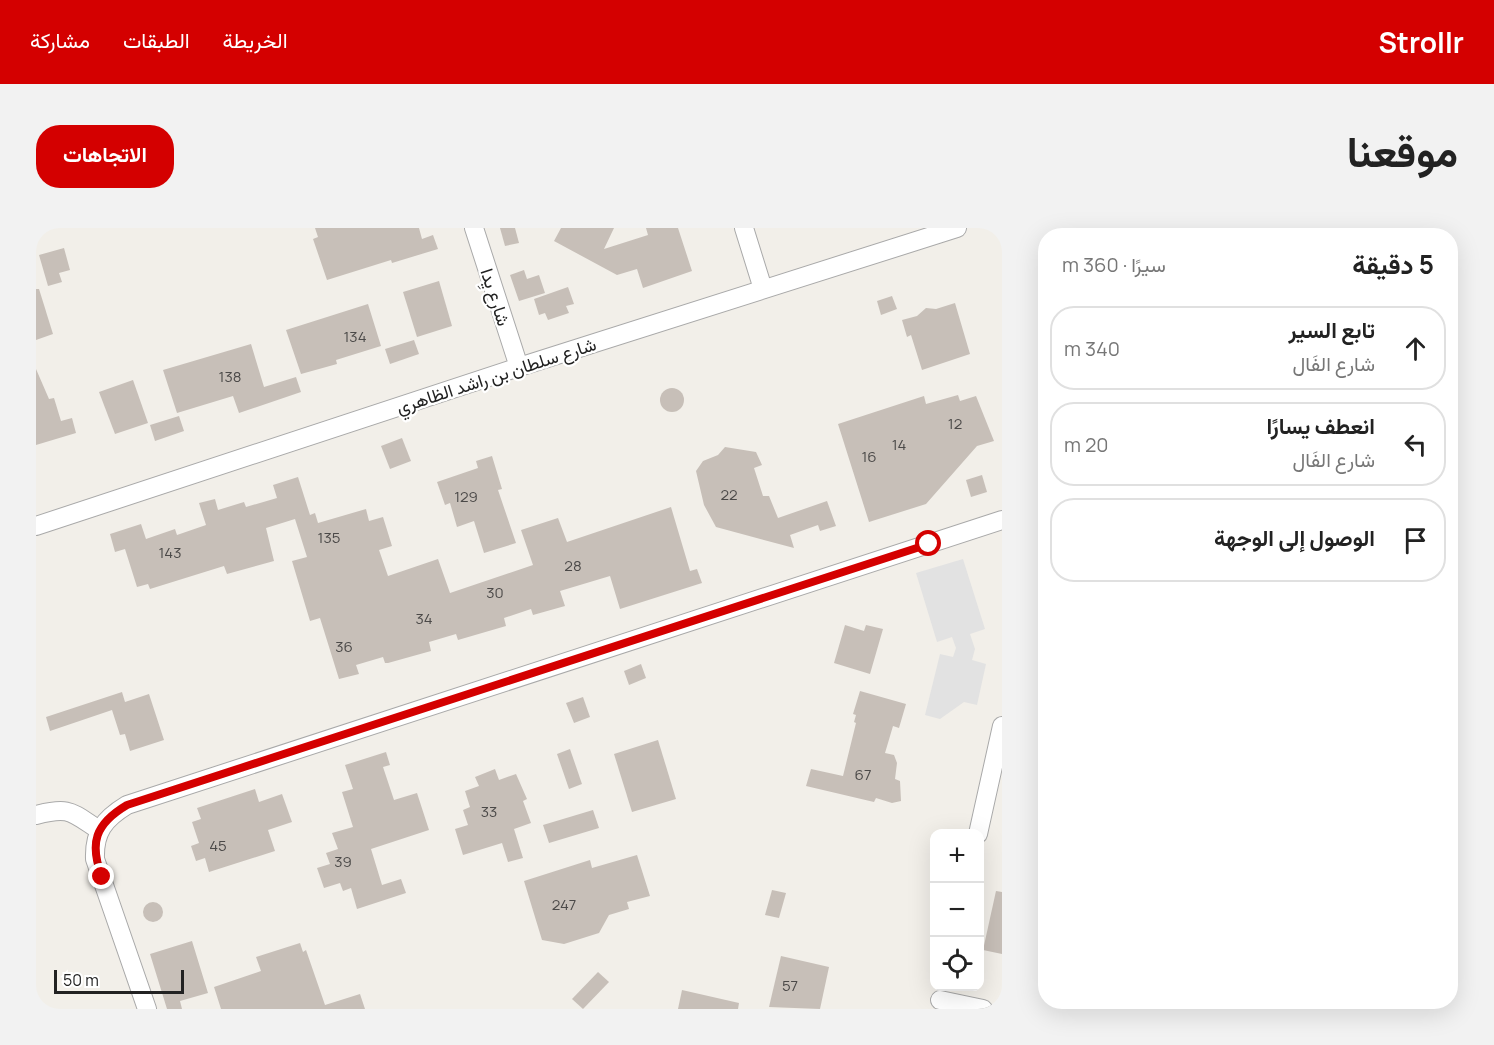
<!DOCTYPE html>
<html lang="ar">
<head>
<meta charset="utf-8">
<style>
  body { margin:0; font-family:Manrope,Vazirmatn,sans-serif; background:#f2f2f2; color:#222; direction:rtl }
  .controls { position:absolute; right:18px; bottom:18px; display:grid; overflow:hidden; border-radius:12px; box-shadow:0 6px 24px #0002 }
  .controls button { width:54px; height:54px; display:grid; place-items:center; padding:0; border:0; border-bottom:2px solid #e0e0e0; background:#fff; color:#222; font:30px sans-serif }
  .scale { position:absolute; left:18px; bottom:15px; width:130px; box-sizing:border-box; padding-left:6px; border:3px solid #222; border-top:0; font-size:16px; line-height:21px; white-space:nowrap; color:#222; -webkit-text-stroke:4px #fff; paint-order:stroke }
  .stop { position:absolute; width:18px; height:18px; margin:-14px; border:4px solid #d40000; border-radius:50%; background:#fff }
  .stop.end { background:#d40000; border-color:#fff; box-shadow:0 2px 6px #0008 }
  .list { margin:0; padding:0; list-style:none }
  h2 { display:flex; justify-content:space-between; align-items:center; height:78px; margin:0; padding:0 24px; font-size:26px }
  h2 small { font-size:20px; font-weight:400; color:#767676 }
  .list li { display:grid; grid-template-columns:39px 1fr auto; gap:18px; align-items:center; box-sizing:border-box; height:84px; margin:0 12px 12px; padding:0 12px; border:2px solid #e0e0e0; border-radius:24px }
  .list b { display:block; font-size:22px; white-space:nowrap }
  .list p { margin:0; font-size:20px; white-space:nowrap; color:#767676 }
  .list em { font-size:20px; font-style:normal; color:#767676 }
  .icon { flex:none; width:33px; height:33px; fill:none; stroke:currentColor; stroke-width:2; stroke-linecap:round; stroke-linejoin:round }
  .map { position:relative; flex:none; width:966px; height:781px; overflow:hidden; direction:ltr; border-radius:24px }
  header { display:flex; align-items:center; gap:36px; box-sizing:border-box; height:84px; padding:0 30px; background:#d40000; color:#fff }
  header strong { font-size:28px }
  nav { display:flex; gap:33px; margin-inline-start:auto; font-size:21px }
  .intro { display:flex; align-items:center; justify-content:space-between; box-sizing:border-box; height:144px; padding:0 36px }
  h1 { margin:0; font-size:42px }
  .button { padding:15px 27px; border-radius:24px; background:#d40000; color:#fff; font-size:21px; font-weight:700 }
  main { display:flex; gap:36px; padding:0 36px }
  aside { flex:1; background:#fff; border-radius:24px; box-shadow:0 6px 24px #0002 }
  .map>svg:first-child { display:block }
  .parking { fill:#e2e2e2 }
  .building { fill:#c7bfb8 }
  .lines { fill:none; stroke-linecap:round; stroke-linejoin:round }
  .minor-casing { stroke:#a9a9a9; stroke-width:20 }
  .minor { stroke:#fff; stroke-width:18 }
  .route { stroke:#d40000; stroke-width:8 }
  .labels { text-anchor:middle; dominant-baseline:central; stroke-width:4.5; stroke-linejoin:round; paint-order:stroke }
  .number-label { font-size:15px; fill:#4b4948 }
  .street-label { font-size:18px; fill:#222; stroke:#fff }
</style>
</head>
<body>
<header>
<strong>Strollr</strong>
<nav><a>الخريطة</a><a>الطبقات</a><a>مشاركة</a></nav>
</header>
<div class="intro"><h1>موقعنا</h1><a class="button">الاتجاهات</a></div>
<main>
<aside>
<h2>5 دقيقة<small>سيرًا · 360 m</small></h2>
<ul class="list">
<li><svg class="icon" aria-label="ahead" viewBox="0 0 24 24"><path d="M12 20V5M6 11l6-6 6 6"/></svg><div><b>تابع السير</b><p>شارع الفَال</p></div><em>340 m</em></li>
<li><svg class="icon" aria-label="left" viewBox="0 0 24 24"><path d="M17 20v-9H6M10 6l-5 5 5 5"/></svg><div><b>انعطف يسارًا</b><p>شارع الفَال</p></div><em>20 m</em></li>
<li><svg class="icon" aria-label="arrive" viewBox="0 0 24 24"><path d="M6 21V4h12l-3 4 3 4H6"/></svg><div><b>الوصول إلى الوجهة</b></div></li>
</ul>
</aside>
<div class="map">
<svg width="966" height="781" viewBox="0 0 966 781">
  <rect width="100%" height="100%" fill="#f2efe9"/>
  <!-- parking -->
  <path class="parking" d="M927,331l22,70 -15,5 5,15 -3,11 14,4 -9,41 -13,-3 -24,17 -15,-4 15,-61 13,3 3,-9 -4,-11 -15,5 -21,-69z"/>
  <!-- building -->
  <g class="building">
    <path d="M279,0h104l3,11 11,-4 5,14 -46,14 -1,-3 -64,20 -14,-41 5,-2z"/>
    <path d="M464,0h15l4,15 -14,3z"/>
    <path d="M525,0h53l-10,21 44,-14 -2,-7h32l14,43 -49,17 -6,-19 -20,6 -63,-34z"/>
    <path d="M28,20l6,22 -11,3 3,9 -14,4 -9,-31z"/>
    <path d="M488,42l3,9 12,-4 6,18 -26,8 -9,-26z"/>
    <path d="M403,53l13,45 -35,11 -14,-45z"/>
    <path d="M532,59l6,17 -8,2 3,7 -21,7 -3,-7 -6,2 -5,-16z"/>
    <path d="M0,61h3l14,45 -17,6z"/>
    <path d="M856,68l5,13 -16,6 -4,-14z"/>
    <path d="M919,75l15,51 -48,16 -11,-35 -4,2 -5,-17 15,-4 9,-8 10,1z"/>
    <path d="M332,76l13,42 -45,14 1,4 -36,10 -15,-44z"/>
    <path d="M378,112l5,14 -29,10 -5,-15z"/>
    <path d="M215,116l13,43 32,-10 5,15 -62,21 -6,-17 -56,17 -14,-43z"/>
    <path d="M0,141l13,30 5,-1 7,23 11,-3 4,15 -40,12z"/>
    <path d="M97,152l15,43 -33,11 -16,-42z"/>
    <circle cx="636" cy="172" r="12"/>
    <path d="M922,167l2,6 16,-5 18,45 -17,5 -51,58 -57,18 -31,-98 86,-28 2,8z"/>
    <path d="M143,188l5,15 -29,10 -5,-16z"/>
    <path d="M366,210l9,23 -21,8 -9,-23z"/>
    <path d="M689,219l31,5 6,13 -8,3 9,28h6l9,22 49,-17 9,25 -16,5 -2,-6 -28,10 4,13 -78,-21 -12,-22 -8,-34 7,-10 15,-6z"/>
    <path d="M456,228l10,33 -4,1 18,53 -32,10 -10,-32 -17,6 -7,-24 -5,2 -8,-23 41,-14 -2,-7z"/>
    <path d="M946,247l5,17 -16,5 -5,-17z"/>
    <path d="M262,249l12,38 5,-2 3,10 48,-14 3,12 14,-4 9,29 -13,4 9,26 50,-17 12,34 83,-28 -12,-35 37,-12 9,24 104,-35 19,64 7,-2 5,14 -82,26 -10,-33 -50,15 5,15 -32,9 -2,-6 -27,9 2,8 -48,14 -2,-6 -27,8 2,9 -43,12h-3l-2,-6 -27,8 3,9 -20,5 -19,-61 -10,3 -18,-60 15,-4 -12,-38 -29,9 8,33 -47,13 -3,-8 -74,23 -2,-5 -11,3 -12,-38 -10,3 -5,-18 31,-10 5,15 29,-10 2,6 29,-10 -7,-22 16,-4 3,11 26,-8 2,5 31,-9 -4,-13z"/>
    <path d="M809,397l19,6 2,-6 17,4 -13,45 -36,-11z"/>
    <path d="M605,436l5,14 -17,7 -5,-14z"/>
    <path d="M824,463l46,13 -7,24 -6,-2 -8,27 9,2 3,8 -2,16 5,2 1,20 -9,2 -16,-5 -2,4 -68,-16 5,-17 32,7 13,-53 -2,-1 2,-7 -3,-1z"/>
    <path d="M86,464l3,10 24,-8 15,46 -34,11 -5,-17 -5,1 -8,-25 -62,21 -4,-14z"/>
    <path d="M547,469l7,20 -16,6 -8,-20z"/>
    <path d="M622,512l18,59 -44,13 -18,-58z"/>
    <path d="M534,521l12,35 -13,5 -12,-35z"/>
    <path d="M350,524l4,13 -7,2 11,33 23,-7 12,37 -58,19 11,36 19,-6 5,14 -49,16 -6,-21 -8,3 -3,-8 -16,5 -7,-20 13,-4 -4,-11 12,-4 -6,-16 21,-6 -11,-35 11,-3 -8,-24z"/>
    <path d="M459,541l4,11 17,-6 11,25 -4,2 8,22 -17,6 9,29 -15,4 -6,-19 -39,12 -8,-26 13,-4 -5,-15 7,-3 -5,-16 14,-5 -4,-9z"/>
    <path d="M219,561l4,13 23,-8 10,28 -24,8 7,21 -66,21 -4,-14 -9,3 -5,-15 8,-3 -7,-21 9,-3 -4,-11z"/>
    <path d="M557,582l6,18 -50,15 -6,-18z"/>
    <path d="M601,627l13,41 -23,6 2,7 -20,6 -10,18 -35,11 -22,-4 -18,-59 66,-21 2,8z"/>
    <path d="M736,662l14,3 -7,25 -14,-3z"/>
    <path d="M960,663l6,1v62l-19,-4z"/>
    <circle cx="117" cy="684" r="10"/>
    <path d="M156,713l16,52 -28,8 2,8h-15l-17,-55z"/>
    <path d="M264,715l3,9 3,-2 19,55 35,-11 5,15h-144l-7,-22 47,-16 -5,-14z"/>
    <path d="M745,728l48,11 -9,42 -51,-2z"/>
    <path d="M562,744l11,10 -26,27 -11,-10z"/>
    <path d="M646,762l57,13 -1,6h-60z"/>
  </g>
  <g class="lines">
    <!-- minor casing -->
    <g class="minor-casing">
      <g id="minor">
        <path d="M438,0l45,139"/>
        <path d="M708,0l19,61"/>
        <path d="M0,298l483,-159 438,-139"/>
        <path d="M0,587c34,-9 35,-3 63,15"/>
        <path d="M942,606l24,-108"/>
        <path d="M904,772l43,9"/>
        <path d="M111,781l-52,-150c-1,-27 9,-40 32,-54l875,-285"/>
      </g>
    </g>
    <!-- minor -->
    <use href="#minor" class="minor"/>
  </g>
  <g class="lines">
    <!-- route -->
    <path class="route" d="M66,649c-13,-34 -7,-53 25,-72l802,-261"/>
  </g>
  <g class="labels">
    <!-- number labels -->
    <g class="number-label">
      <text x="319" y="108">134</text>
      <text x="194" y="148">138</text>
      <text x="919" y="195">12</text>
      <text x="863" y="216">14</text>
      <text x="833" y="228">16</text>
      <text x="693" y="266">22</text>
      <text x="430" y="268">129</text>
      <text x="293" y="309">135</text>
      <text x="134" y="324">143</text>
      <text x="537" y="337">28</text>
      <text x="459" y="364">30</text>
      <text x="388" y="390">34</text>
      <text x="308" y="418">36</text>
      <text x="827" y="546">67</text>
      <text x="453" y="583">33</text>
      <text x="182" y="617">45</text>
      <text x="307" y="633">39</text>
      <text x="528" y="676">247</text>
      <text x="754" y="757">57</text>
    </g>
    <!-- street labels -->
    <g class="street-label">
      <text transform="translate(460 69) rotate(72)">شارع يِدا</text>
      <text transform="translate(460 147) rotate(-18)">شارع سلطان بن راشد الظاهري</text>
    </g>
  </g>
</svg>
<div class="controls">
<button>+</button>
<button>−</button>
<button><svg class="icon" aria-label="locate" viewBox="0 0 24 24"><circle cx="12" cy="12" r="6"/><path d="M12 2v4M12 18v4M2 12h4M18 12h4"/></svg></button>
</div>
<div class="scale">50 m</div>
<div class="stop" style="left:893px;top:316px"></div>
<div class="stop end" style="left:66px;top:649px"></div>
</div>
</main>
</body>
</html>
